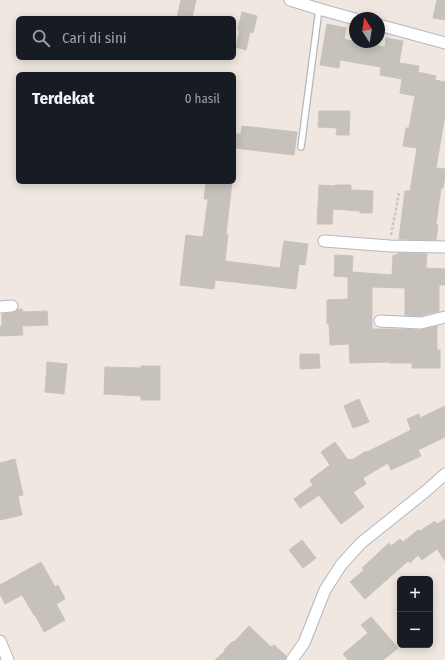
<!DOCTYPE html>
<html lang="id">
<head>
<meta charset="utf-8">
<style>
  body { margin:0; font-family:"Fira Sans Condensed",sans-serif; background:#20242c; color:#f1f3f6 }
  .controls { position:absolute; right:12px; bottom:12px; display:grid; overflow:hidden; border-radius:6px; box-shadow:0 2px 10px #0003 }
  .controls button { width:36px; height:36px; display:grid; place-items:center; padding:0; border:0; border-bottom:1px solid #363941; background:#171b24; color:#f1f3f6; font:20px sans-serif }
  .compass { position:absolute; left:349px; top:12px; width:36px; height:36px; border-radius:50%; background:#171b24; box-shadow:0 2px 10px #0003; rotate:348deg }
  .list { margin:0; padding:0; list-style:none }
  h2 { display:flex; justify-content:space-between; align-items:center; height:52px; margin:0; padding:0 16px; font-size:17px }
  h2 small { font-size:13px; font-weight:400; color:#9ea1a6 }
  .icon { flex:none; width:22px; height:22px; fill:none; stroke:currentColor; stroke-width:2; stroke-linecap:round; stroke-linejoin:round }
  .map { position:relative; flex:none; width:445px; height:660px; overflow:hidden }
  .search { position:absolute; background:#171b24; box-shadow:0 2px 10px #0003; left:16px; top:16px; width:220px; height:44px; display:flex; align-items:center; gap:10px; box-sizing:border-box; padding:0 14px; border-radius:6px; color:#9ea1a6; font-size:15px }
  .panel { position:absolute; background:#171b24; box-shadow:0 2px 10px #0003; left:16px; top:72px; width:220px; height:112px; border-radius:6px }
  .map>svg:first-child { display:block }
  .building { fill:#c7c1bc; stroke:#cac3b9 }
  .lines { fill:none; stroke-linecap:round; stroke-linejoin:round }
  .service-casing { stroke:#b3b7c1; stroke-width:8 }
  .minor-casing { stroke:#b3b7c1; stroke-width:13 }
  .path { stroke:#c8c8c8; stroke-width:2.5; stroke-dasharray:3 2; stroke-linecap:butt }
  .service { stroke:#fff; stroke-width:5.5 }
  .minor { stroke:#fff; stroke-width:11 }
</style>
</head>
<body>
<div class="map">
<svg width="445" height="660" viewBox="0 0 445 660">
  <rect width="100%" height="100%" fill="#efe7e0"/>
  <!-- building -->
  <g class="building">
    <path d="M181,0h15l-4,18h-15z"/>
    <path d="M437,0h8v20l-12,-2z"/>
    <path d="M242,12l15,4 -4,17 -3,-1 -4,18 -10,-3 4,-17h-2z"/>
    <path d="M327,24l19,4 -2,11 11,3 30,5 1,-9 17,3 -4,22 20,3 -1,6 18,4 -1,4 10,2v33l-9,53 9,1v9l-2,10h-2l-5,36 2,1 -2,15 -37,-1 6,-48h5l7,-43 -14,-2 3,-18h3l6,-32 -15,-3 2,-14 -22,-4 1,-8 -41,-7 -1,8 -19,-3z"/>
    <path d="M319,111h31l-1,24h-13l1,-7 -19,-1z"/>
    <path d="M242,126l55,6 -3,23 -60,-7v-14h7z"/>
    <path d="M206,182h26l-6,52 2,1 -3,26 55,7 4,-27 24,3 -3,21 -6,-1 -3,25 -81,-9 -1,9 -34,-4 6,-50 17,2 5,-38h-4z"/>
    <path d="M319,185l16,1v-1h16v5l22,1 -1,22h-12v-2l-27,-2 -1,15h-15z"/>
    <path d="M398,253l29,1 -1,14 19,1v16h-6v26l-19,5 -15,-1v-27l-33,-1v42h21l28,1 16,-4v24h3v18h-28v-5h-22v-1l-40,1 -1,-19 -19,1 -1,-21h-2v-24l21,-1v-22l-14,-1 1,-21 18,1 -1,16 40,3 1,-20h4z"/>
    <path d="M18,309h4l1,3 24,-1 1,14 -26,1 1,9 -23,1v-10h2v-12l11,-1 3,-2z"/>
    <path d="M300,354h19l1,14 -20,1z"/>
    <path d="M47,362l20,2 -3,30 -19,-2z"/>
    <path d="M141,366h19v34h-19v-4l-37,-2 1,-27 36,1z"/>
    <path d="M359,399l10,23 -16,6 -9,-22z"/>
    <path d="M445,406v31l-27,13 3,6 -30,14 -3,-7 -25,15 3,6 -13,8 11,15 -23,17 -22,-29 -19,13 -6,-9 19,-14 -3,-5 20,-15 -9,-13 14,-10 13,18 3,-1 1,1 14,-9 1,1 44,-22 -4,-11 12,-5 1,4z"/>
    <path d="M15,459l8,36 -5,1 4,19 -22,5v-57z"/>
    <path d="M445,519v42l-8,-12 -15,11 -4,-5 -8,8 -2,-2 -43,38 -15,-17 14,-12 -2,-2 27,-25 2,3 9,-7 3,3 15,-12 2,1 15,-10 2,3z"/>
    <path d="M302,540l14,18 -13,10 -14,-18z"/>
    <path d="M41,562l14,25 3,-2 7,14 -9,5 9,16 -21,12 -9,-17h-1l-12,-20 -17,9 -5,-10v-9z"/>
    <path d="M371,617l27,31 -15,12h-35l-5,-6 25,-21 -7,-8z"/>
    <path d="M249,626l22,21 3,-2 12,11 -1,4h-70l10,-9 -1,-1 9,-9 1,1z"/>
  </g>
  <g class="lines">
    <!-- service casing -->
    <g class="service-casing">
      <path id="service" d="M301,147l18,-138"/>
    </g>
    <!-- minor casing -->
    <g class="minor-casing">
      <g id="minor">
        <path d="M290,0l29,9 36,10"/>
        <path d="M379,25l66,18"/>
        <path d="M324,241l66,5 55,1"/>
        <path d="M0,307l12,-1"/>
        <path d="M380,321l41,2 24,-6"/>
        <path d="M0,641l8,19"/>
        <path d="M292,660l12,-17 21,-53 16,-25 20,-22 65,-52 19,-17"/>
      </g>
    </g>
    <!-- path -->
    <path class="path" d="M391,235l8,-42"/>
    <!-- service -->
    <use href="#service" class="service"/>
    <!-- minor -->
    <use href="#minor" class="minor"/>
  </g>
</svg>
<div class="controls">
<button>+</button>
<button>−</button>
</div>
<svg class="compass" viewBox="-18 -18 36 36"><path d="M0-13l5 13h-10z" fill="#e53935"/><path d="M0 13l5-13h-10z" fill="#9ea1a6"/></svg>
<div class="search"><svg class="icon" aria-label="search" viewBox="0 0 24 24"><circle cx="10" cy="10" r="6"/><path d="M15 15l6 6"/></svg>Cari di sini</div>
<section class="panel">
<h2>Terdekat<small>0 hasil</small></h2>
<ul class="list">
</ul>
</section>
</div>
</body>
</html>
